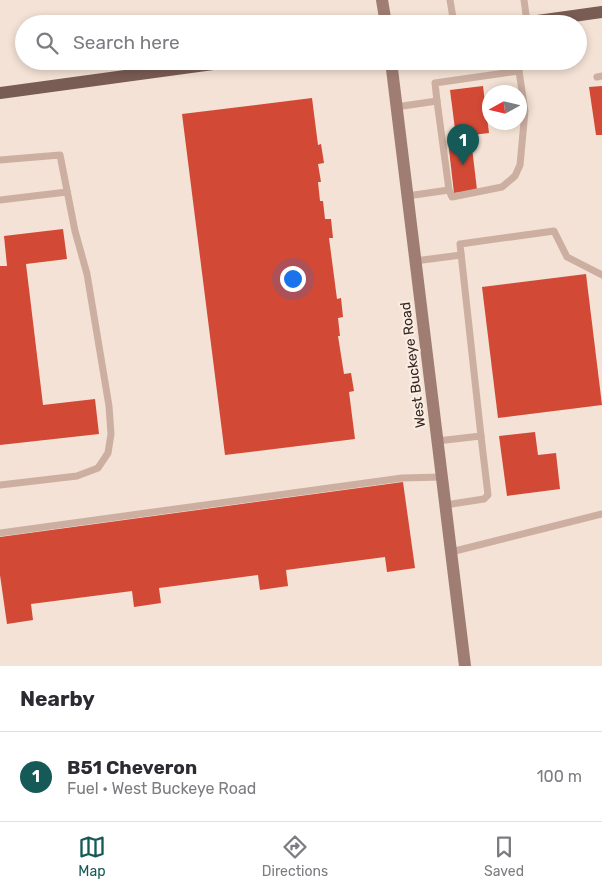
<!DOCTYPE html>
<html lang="en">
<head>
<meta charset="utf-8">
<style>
  body { margin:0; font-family:Rubik,sans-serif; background:#f7f7f7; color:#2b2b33 }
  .compass { position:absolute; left:482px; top:85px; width:45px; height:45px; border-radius:50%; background:#fff; box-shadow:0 2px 8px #0003; rotate:262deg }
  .you { position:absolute; left:292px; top:278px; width:18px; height:18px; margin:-12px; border:4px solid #fff; border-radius:50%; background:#1a73e8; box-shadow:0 0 0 8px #1a73e833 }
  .badge { display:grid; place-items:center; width:32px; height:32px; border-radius:50%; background:#165a57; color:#fff; font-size:16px; font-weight:700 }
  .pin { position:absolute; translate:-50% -41px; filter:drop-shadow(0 1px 2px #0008) }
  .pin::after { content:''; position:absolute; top:26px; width:18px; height:15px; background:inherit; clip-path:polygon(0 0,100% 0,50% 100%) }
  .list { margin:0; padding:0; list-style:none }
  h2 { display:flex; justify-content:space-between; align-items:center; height:65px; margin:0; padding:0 20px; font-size:21px }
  h2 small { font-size:16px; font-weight:400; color:#7c7c81 }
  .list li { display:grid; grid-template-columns:32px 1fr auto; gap:15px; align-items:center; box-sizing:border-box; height:90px; padding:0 20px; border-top:1px solid #e1e1e2 }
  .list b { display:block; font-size:19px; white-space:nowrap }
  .list p { margin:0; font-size:16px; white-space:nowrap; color:#7c7c81 }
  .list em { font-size:16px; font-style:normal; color:#7c7c81 }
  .icon { flex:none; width:28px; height:28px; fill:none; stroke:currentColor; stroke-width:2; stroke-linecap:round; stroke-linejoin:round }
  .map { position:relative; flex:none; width:602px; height:666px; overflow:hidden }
  .search { position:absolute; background:#fff; box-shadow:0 2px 8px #0003; left:15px; right:15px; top:15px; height:55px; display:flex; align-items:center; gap:12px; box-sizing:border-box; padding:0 18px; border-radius:28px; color:#7c7c81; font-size:19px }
  .sheet { height:155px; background:#fff }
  nav { display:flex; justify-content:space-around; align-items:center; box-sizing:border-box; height:70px; border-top:1px solid #e1e1e2; background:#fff; font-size:14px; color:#7c7c81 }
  nav a { display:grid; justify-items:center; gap:2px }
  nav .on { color:#165a57 }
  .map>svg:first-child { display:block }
  .building { fill:#d24935 }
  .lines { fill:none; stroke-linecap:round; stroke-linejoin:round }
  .lane { stroke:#ccafa1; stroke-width:7 }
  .secondary { stroke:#9f7d72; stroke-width:12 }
  .primary { stroke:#795c54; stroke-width:12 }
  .labels { text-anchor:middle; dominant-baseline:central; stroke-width:4.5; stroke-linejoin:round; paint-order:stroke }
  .street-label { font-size:14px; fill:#352824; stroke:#fbece2 }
</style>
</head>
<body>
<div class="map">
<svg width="602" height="666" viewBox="0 0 602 666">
  <rect width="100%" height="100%" fill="#f3e2d5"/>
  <!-- building -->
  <g class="building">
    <path d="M483,86l6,47 -33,4 -6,-47z"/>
    <path d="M602,86v49h-6l-7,-48z"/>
    <path d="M312,98l6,47 3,-1 3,19 -6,1 3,18h-3l2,19h3l2,18h6l2,19h-4l8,61 4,-1 2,19 -5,1 2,18h-2l6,38 7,-1 3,18 -5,1 6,47 -130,16 -43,-341z"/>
    <path d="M471,139l6,51 -23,3 -6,-52z"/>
    <path d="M63,229l4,30 -41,5 17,141 52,-6 4,35 -99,11v-179h7l-3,-30z"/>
    <path d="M586,274l16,131 -104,13 -16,-131z"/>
    <path d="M535,432l3,23 18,-2 4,36 -53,7 -8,-60z"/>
    <path d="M403,482l12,86 -28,4 -2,-15 -99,13 2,16 -28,4 -2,-15 -99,13 2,15 -27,4 -2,-16 -101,13 2,16 -26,4 -7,-49v-38z"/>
  </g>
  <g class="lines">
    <!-- lane -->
    <g class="lane">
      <path d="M450,0l4,24"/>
      <path d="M524,0l3,22"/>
      <path d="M597,77l5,-1"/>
      <path d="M396,107l41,-6 -2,-18 84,-12 -2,-10"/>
      <path d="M0,160l60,-5 15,76 12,43 22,132 2,28 -3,19 -10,15 -21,8 -77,9"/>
      <path d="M449,190l3,7 50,-10 13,-11 5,-11 5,-54 -6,-40"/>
      <path d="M407,196l42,-6 -12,-89"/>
      <path d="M0,200l67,-8"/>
      <path d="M415,261l46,-6"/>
      <path d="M481,436l-21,-192 94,-13 13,26 35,18"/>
      <path d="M437,441l44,-5 7,59 -4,4 -39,6"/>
      <path d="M0,533l402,-55 40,-1"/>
      <path d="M451,552l151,-38"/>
    </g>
    <!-- secondary -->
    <g class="secondary">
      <path d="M382,0l4,24"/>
      <path d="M391,61l74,605"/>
    </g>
    <!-- primary -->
    <g class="primary">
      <path d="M516,24l86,-12"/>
      <path d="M0,93l235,-32"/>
    </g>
  </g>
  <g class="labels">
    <!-- street labels -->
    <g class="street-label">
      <text transform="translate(413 365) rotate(-97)">West Buckeye Road</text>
    </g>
  </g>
</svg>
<svg class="compass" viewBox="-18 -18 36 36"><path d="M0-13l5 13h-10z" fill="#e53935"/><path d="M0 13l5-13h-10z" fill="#7c7c81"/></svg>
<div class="you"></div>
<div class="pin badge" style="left:463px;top:165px">1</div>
<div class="search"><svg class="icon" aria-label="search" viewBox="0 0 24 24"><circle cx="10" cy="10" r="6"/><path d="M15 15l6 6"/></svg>Search here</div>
</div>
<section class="sheet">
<h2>Nearby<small></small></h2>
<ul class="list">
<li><span class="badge">1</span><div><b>B51 Cheveron</b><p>Fuel · West Buckeye Road</p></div><em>100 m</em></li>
</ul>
</section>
<nav>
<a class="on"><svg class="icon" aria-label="map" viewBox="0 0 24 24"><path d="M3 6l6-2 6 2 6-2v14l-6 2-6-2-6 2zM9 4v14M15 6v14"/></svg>Map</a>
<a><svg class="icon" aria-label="directions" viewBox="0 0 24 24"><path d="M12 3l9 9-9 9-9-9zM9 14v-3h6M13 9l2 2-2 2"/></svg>Directions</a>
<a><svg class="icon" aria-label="saved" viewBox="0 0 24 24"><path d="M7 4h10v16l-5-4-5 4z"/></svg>Saved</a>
</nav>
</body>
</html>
